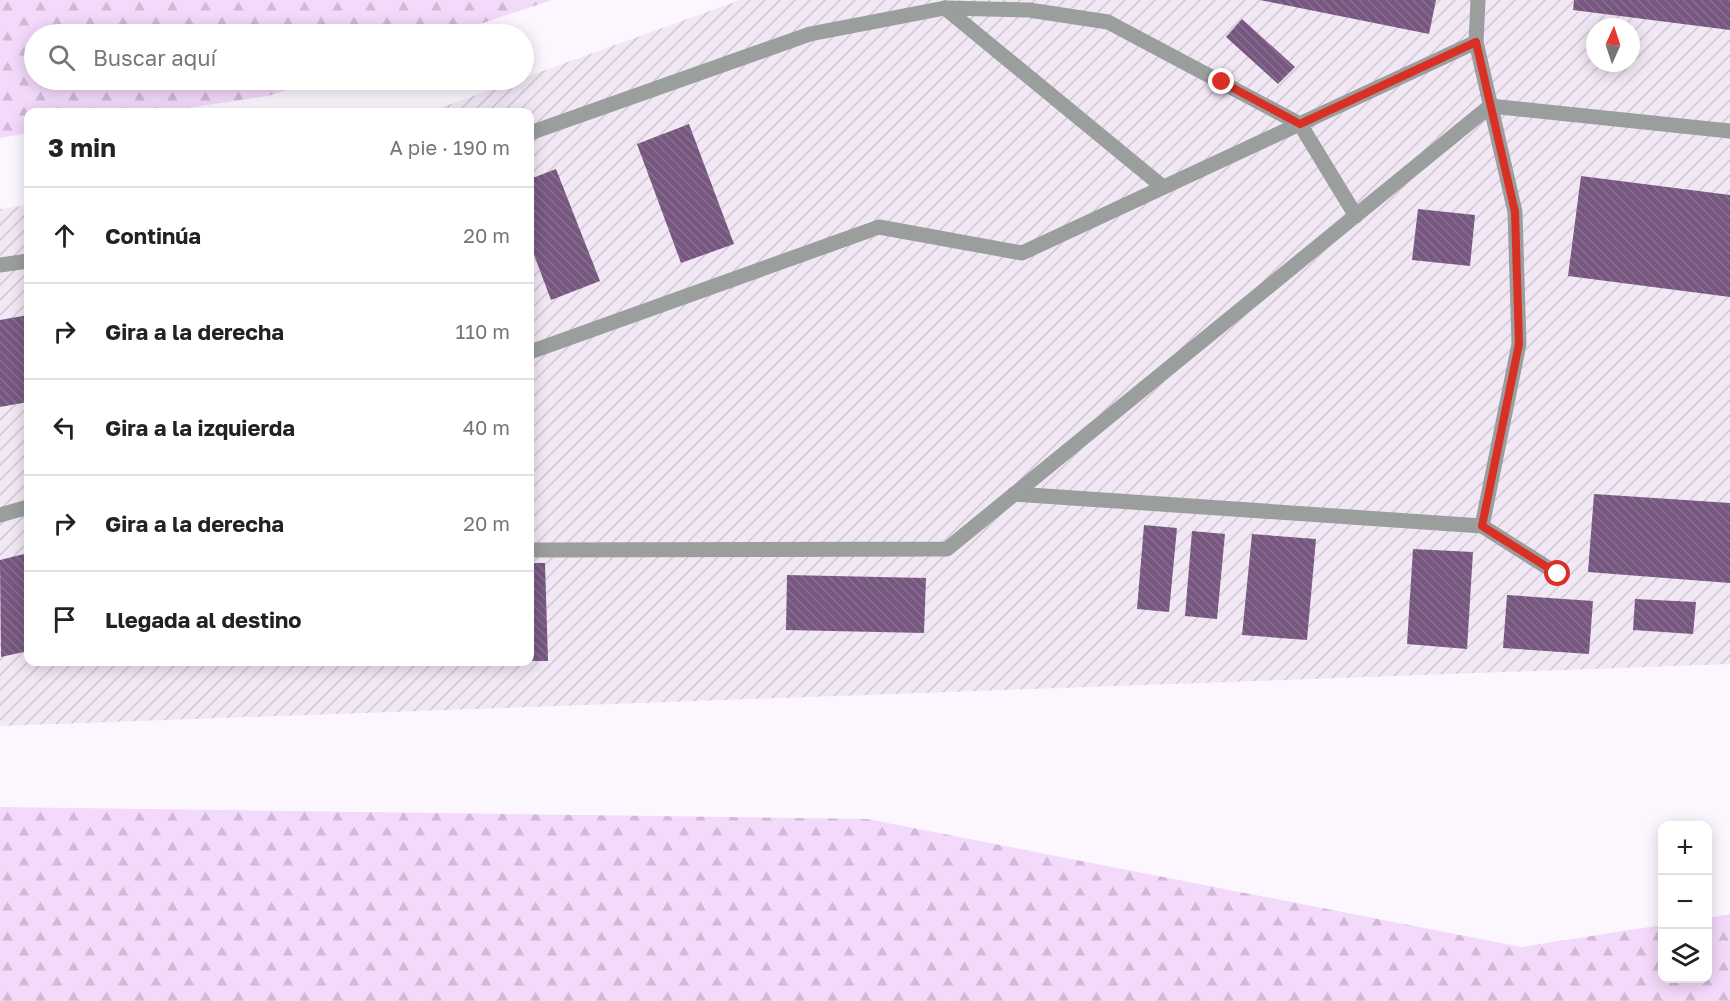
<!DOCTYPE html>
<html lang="es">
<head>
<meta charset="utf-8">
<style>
  body { margin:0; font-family:"Golos Text",sans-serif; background:#f2f2f2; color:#222 }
  .controls { position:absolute; right:18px; bottom:18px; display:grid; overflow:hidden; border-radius:12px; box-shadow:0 3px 15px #0003 }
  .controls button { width:54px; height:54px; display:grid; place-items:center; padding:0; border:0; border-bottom:2px solid #e0e0e0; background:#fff; color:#222; font:30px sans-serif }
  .compass { position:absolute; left:1586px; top:18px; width:54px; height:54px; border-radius:50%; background:#fff; box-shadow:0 3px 15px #0003; rotate:3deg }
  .stop { position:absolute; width:18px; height:18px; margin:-14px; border:4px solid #d93025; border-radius:50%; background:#fff }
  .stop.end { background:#d93025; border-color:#fff; box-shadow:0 2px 6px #0008 }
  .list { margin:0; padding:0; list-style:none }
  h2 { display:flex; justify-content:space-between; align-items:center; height:78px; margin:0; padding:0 24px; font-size:26px }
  h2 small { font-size:20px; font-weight:400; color:#767676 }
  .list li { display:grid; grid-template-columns:39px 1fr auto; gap:18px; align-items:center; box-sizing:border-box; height:96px; padding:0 24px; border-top:2px solid #e0e0e0 }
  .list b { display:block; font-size:22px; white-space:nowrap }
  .list em { font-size:20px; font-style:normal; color:#767676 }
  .icon { flex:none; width:33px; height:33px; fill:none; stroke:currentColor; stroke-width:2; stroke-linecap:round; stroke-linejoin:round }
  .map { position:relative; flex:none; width:1730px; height:1001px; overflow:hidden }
  .search { position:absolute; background:#fff; box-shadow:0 3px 15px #0003; left:24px; top:24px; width:510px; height:66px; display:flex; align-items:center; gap:15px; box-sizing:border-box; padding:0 21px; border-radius:33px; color:#767676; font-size:22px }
  .panel { position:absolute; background:#fff; box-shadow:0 3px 15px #0003; left:24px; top:108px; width:510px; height:558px; border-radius:12px }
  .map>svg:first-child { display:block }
  .industrial { fill:url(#industrial-furrows); fill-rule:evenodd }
  .forest { fill:url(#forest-firs) }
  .building { fill:url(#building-back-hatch) }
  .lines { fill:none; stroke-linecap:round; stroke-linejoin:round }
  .service { stroke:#9a9e9d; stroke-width:15 }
  .route { stroke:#d93025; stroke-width:8 }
</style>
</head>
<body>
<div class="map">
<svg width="1730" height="1001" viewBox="0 0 1730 1001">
  <defs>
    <pattern id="industrial-furrows" width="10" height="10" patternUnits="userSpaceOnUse" patternTransform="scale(1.5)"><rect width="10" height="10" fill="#f2e8f5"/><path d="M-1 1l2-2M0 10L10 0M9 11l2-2" fill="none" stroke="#cfc6d2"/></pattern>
    <pattern id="forest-firs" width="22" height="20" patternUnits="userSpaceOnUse" patternTransform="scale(1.5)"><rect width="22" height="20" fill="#f3d9fa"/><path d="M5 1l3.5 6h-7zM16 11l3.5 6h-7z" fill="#d0bad6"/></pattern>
    <pattern id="building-back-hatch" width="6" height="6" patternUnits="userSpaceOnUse" patternTransform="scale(1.5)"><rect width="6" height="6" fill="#775780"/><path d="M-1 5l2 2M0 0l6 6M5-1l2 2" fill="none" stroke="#88708f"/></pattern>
  </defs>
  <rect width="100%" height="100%" fill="#fcf7fe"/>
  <!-- industrial -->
  <path class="industrial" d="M740,0h990v664l-1730,62v-517l28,-4v457h502v-550h-101zM1595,27h36v36h-36z"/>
  <!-- forest -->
  <g class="forest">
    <path d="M0,0h552l-102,34h-416v46h282l-48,16 -107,16h-133v21l-28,5z"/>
    <path d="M0,807l867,12 654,128 141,-22v53h46v-60l22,-4v87h-1730z"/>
  </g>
  <!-- building -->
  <g class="building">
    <path d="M1260,0h176l-7,34z"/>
    <path d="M1574,0h156v30l-157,-20z"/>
    <path d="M1242,19l53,48 -17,17 -52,-47z"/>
    <path d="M689,124l45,120 -53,19 -44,-119z"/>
    <path d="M556,169l44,112 -49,19 -21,-56v-65z"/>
    <path d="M1581,176l149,19v102l-162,-21z"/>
    <path d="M1418,209l57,6 -5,51 -58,-6z"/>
    <path d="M28,315v87l-28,5v-87z"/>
    <path d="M1594,494l136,9v80l-142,-11z"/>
    <path d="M1144,525l33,3 -8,84 -32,-3z"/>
    <path d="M1192,531l33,3 -8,85 -32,-3z"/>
    <path d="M1252,534l64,5 -9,101 -65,-5z"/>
    <path d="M1413,549l60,3 -6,97 -60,-5z"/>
    <path d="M28,553v98l-27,6 -1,-97z"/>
    <path d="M530,563h15l3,98h-18z"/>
    <path d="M787,575l139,3 -2,55 -138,-3z"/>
    <path d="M1507,595l86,6 -4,53 -86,-6z"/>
    <path d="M1635,599l61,3 -3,32 -60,-4z"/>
    <path d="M325,662h112v1l-112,3z"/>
  </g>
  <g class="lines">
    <!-- service -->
    <g class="service">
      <path d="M1478,0l-2,42 39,170 4,132 -37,182 76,48"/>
      <path d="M945,8l218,179"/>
      <path d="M530,133l280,-99 135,-26 84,2 79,12 192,102 56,92"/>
      <path d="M0,265l28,-4"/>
      <path d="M530,352l349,-125 143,26 454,-211"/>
      <path d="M1014,494l468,32"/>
      <path d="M0,515l28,-8"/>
      <path d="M530,550l417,-1 543,-443 240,25"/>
    </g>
  </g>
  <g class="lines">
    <!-- route -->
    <path class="route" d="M1222,82l78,42 176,-82 39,170 4,132 -37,182 76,48"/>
  </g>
</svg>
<div class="controls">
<button>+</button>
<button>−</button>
<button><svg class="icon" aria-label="layers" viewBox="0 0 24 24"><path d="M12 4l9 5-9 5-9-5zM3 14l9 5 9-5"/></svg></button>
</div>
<svg class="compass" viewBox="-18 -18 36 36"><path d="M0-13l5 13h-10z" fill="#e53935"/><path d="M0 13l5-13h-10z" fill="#767676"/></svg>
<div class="stop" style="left:1558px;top:574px"></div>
<div class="stop end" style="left:1222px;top:82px"></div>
<div class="search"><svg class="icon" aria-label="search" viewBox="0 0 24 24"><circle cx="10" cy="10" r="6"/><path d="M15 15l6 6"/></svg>Buscar aquí</div>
<section class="panel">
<h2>3 min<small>A pie · 190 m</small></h2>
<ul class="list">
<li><svg class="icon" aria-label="ahead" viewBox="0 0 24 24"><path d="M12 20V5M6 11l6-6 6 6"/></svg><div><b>Continúa</b></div><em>20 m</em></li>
<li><svg class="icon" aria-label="right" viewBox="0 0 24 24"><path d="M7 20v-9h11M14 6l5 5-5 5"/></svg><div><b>Gira a la derecha</b></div><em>110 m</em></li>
<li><svg class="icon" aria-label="left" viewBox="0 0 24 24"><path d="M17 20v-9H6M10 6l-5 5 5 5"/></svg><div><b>Gira a la izquierda</b></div><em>40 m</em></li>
<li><svg class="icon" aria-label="right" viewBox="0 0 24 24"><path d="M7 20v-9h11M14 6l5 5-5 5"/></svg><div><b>Gira a la derecha</b></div><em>20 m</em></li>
<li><svg class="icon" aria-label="arrive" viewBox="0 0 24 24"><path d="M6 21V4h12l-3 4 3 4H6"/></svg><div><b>Llegada al destino</b></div></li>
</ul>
</section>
</div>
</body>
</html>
